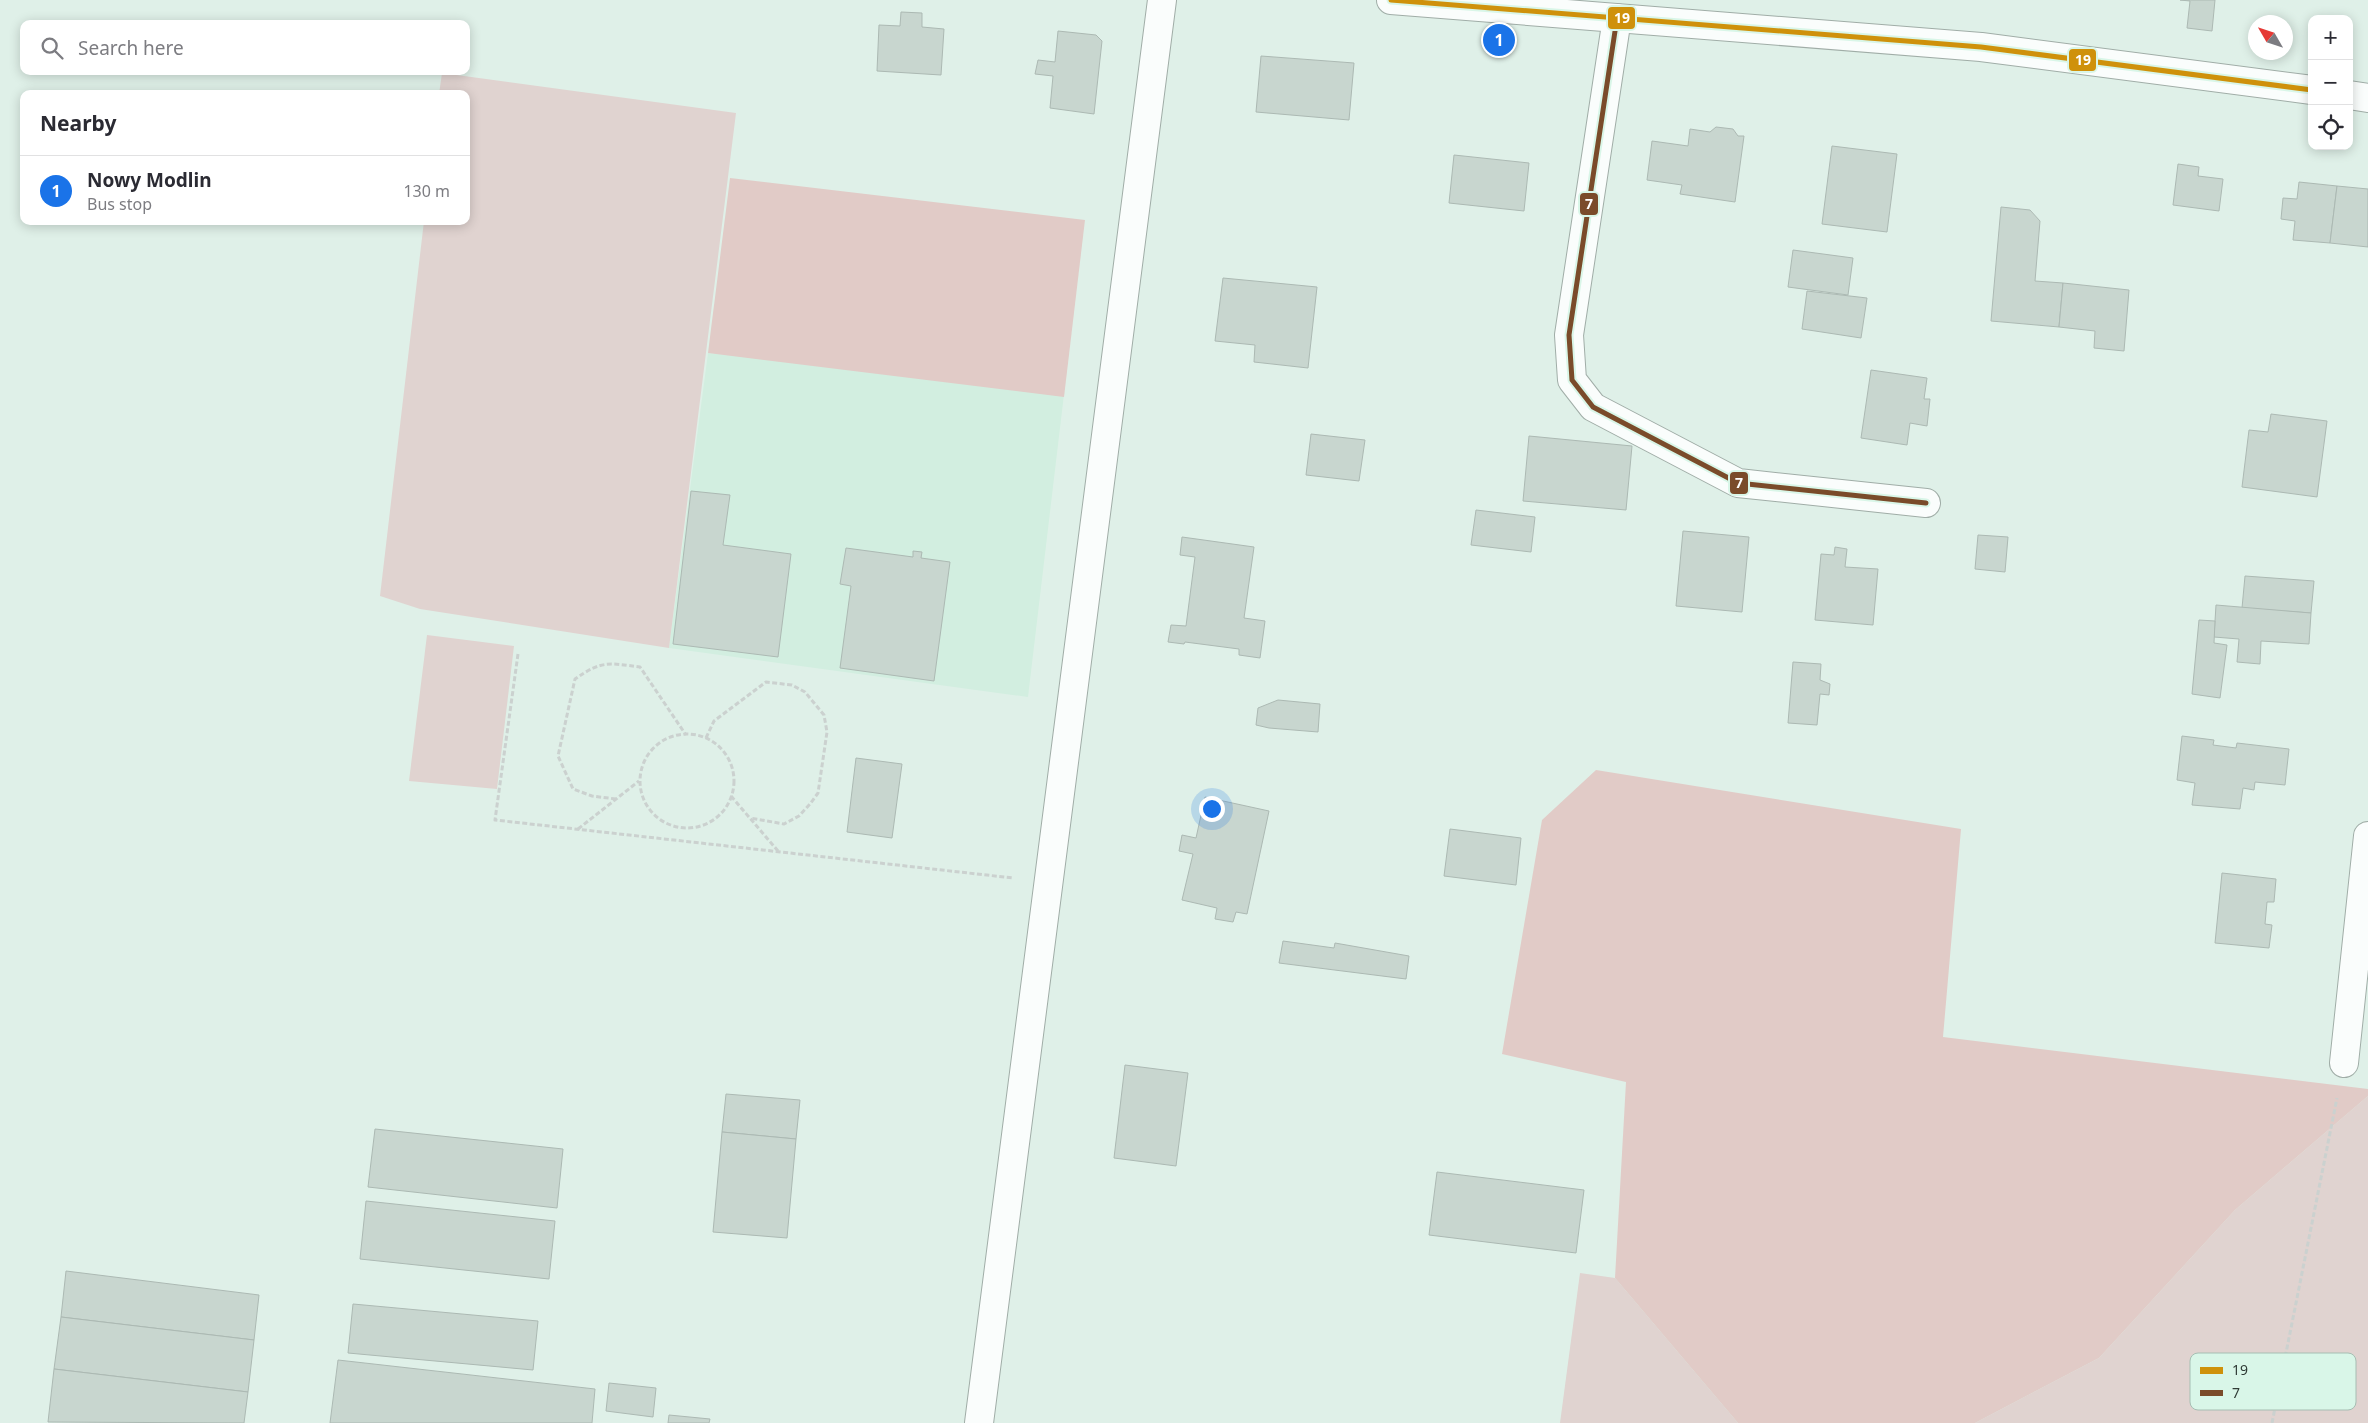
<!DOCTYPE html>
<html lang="en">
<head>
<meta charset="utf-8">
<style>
  body { margin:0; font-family:"Noto Sans",sans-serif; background:#f7f7f7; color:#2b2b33 }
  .controls { position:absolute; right:15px; top:15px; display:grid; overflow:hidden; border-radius:10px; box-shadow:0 2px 12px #0003 }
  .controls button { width:45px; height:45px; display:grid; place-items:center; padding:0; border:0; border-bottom:1px solid #e1e1e2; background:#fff; color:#2b2b33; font:25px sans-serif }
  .compass { position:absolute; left:2248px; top:15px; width:45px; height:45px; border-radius:50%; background:#fff; box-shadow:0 2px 12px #0003; rotate:309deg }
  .you { position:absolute; left:1211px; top:808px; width:18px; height:18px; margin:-12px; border:4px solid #fff; border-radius:50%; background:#1a73e8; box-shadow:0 0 0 8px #1a73e833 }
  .badge { display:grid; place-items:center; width:32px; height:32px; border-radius:50%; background:#1a73e8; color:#fff; font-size:16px; font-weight:700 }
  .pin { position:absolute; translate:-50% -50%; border:2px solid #fff; box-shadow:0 1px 5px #0006 }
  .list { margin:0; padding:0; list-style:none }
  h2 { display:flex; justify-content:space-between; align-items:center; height:65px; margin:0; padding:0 20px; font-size:21px }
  h2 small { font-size:16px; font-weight:400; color:#7c7c81 }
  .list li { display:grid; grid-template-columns:32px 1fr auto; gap:15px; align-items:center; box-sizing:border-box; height:70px; padding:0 20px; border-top:1px solid #e1e1e2 }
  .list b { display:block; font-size:19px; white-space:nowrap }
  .list p { margin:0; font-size:16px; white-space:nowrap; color:#7c7c81 }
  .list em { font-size:16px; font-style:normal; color:#7c7c81 }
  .icon { flex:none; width:28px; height:28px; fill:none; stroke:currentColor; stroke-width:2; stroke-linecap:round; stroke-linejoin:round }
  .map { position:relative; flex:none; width:2368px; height:1423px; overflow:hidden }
  .search { position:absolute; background:#fff; box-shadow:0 2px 12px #0003; left:20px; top:20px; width:450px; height:55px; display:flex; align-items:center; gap:12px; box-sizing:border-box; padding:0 18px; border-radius:10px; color:#7c7c81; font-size:19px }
  .panel { position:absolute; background:#fff; box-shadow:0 2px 12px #0003; left:20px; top:90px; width:450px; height:135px; border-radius:10px }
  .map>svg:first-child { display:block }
  .built { fill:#d2eee0 }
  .green { fill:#e0d3d0 }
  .forest { fill:#e1cbc7 }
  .building { fill:#c8d6cf; stroke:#acb9b3 }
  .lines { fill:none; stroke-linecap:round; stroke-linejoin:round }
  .minor-casing { stroke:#a0ada7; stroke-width:30 }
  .tertiary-casing { stroke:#a0ada7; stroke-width:30 }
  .path { stroke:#cbd1cf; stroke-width:3; stroke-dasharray:5 2.5; stroke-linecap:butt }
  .minor { stroke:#fafdfc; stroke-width:28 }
  .tertiary { stroke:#fafdfc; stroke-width:28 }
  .bus-1-casing { stroke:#d9f6e8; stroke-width:9 }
  .bus-2-casing { stroke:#d9f6e8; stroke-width:9 }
  .bus-1 { stroke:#cf910b; stroke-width:5 }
  .bus-2 { stroke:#7a4b2a; stroke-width:5 }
  .key { fill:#d9f6e8; stroke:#a6beb3; stroke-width:1 }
  .key-label { font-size:14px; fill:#303c36 }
  .line-badge { stroke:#d9f6e8; stroke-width:2 }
  .badge-label { font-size:14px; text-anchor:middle; font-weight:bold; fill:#fff }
</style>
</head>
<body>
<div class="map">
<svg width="2368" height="1423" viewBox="0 0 2368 1423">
  <rect width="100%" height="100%" fill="#dff0e8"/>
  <!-- built -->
  <path class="built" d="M708,353l357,33 -37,311 -359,-49z"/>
  <!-- green -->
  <g class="green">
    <path d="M442,73l294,40 -67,535 -249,-39 -40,-13 44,-375h42v-127h-27z"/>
    <path d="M427,635l87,11 -17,143 -88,-8z"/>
    <path d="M2368,1096v327h-393l124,-65 136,-148z"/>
    <path d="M1580,1273l35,5 123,145h-178z"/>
  </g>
  <!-- forest -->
  <g class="forest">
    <path d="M730,178l355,42 -21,177 -356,-44z"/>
    <path d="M1596,770l365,59 -18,208 425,52v7l-133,114 -136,148 -124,65h-237l-123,-145 11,-196 -124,-28 40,-234z"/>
  </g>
  <!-- building -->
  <g class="building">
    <path d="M2180,0h35l-3,31 -25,-3 3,-27z"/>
    <path d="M901,12l21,1v14l22,2 -3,46 -64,-4 2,-46 21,1z"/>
    <path d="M1058,31l38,4 6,6 -8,73 -44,-6 3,-32 -18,-2 3,-14 17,2z"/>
    <path d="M1261,56l93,7 -5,57 -93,-8z"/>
    <path d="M1716,127l17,2 5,7h6l-9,66 -55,-8 2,-9 -35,-5 5,-39 36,5 2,-17 20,3z"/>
    <path d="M1832,146l65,8 -10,78 -65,-8z"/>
    <path d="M1454,155l75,8 -5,48 -75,-8z"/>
    <path d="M2178,164l21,3 -1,9 25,3 -4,32 -46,-6z"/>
    <path d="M2299,182l38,4 -7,57 -37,-3 2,-19 -14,-2 2,-21 14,1z"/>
    <path d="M2337,186l31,3v58l-38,-4z"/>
    <path d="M2001,207l29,3 10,11 -5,60 28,2 -4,44 -68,-6z"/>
    <path d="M1793,250l60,8 -5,37 -60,-8z"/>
    <path d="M1223,278l94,9 -9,81 -54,-6 1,-17 -40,-4z"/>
    <path d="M2063,283l66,7 -5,61 -30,-3 1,-17 -36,-4z"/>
    <path d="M1807,291l60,7 -6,40 -59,-9z"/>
    <path d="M1871,370l56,8 -3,21h6l-3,27 -17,-3 -3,22 -46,-7z"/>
    <path d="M2271,414l56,7 -10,76 -75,-10 7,-57 19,2z"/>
    <path d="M1311,434l54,6 -6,41 -53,-6z"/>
    <path d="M1529,436l103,10 -6,64 -103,-9z"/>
    <path d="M691,491l39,4 -7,50 68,9 -13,103 -105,-13z"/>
    <path d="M1476,510l59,7 -4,35 -60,-7z"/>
    <path d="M1683,531l66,6 -7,75 -66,-6z"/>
    <path d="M1978,535l30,2 -3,35 -30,-3z"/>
    <path d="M1182,537l72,10 -10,71 21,3 -5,37 -21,-3v-6l-54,-7 -1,2 -16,-2 3,-17 15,1 9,-69 -15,-2z"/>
    <path d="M1835,547l12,2 -2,18 33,2 -5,56 -58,-5 6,-66 13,1z"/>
    <path d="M846,548l67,9v-6l9,1 -1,6 29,4 -16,119 -94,-13 11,-82 -11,-2z"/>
    <path d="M2245,576l69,5 -3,32 -69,-5z"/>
    <path d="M2216,605l95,8 -2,31 -48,-3 -1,23 -23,-2 2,-23 -25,-2z"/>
    <path d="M2199,620l16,1 -1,22 13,2 -7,53 -28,-4z"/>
    <path d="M1793,662l28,2 -1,16 10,4 -1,11 -9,-1 -3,31 -29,-2z"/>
    <path d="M1278,700l42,4 -2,28 -49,-4 -13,-3 2,-17z"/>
    <path d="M2182,736l32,4 -1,5 23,3 1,-5 52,6 -4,36 -30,-3 -1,8 -11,-2 -3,21 -48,-4 3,-22 -18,-3z"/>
    <path d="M856,758l46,6 -10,74 -45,-6z"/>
    <path d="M1205,797l64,14 -22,103 -11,-2 -3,10 -18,-3 2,-11 -35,-8 11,-46 -14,-3 3,-16 14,3z"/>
    <path d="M1450,829l71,9 -5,47 -72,-9z"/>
    <path d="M2222,873l54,6 -2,23h-7l-2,22 7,1 -3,23 -54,-5z"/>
    <path d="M1283,941l51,7 1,-5 74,13 -3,23 -127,-16z"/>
    <path d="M1125,1065l63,8 -12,93 -62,-8z"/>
    <path d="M726,1094l74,6 -4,39 -74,-7z"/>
    <path d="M375,1129l188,20 -6,59 -189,-21z"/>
    <path d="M722,1132l74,7 -9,99 -74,-6z"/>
    <path d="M1437,1172l147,18 -8,63 -147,-18z"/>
    <path d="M366,1201l189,20 -6,58 -189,-20z"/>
    <path d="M66,1271l193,24 -5,45 -193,-23z"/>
    <path d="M353,1304l185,17 -5,49 -185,-17z"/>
    <path d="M61,1317l193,23 -6,52 -194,-23z"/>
    <path d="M338,1360l257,29 -3,34h-262z"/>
    <path d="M54,1369l194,23 -4,31 -196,-1z"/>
    <path d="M609,1383l47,5 -3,29 -47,-6z"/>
    <path d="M669,1415l41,4 -1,4h-41z"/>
  </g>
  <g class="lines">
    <!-- minor casing -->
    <g class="minor-casing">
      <g id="minor">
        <path d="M1617,18l-48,317 3,45 21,27 145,76 188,20"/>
        <path d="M2344,1063l24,-227"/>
        <path d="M979,1423l183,-1423"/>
      </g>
    </g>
    <!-- tertiary casing -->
    <g class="tertiary-casing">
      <g id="tertiary">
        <path d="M1391,0l590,47 331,43"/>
        <path d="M2349,95l19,3"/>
      </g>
    </g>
    <!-- path -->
    <g class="path">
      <path d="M518,654l-23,166 518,58"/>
      <circle cx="687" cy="781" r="47"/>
      <path d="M706,738l8,-17 52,-39 26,3 13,7 19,23 3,17 -9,61 -8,11 -11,12 -15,8 -34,-6"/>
      <path d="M731,796l47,55"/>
      <path d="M616,799l-24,-3 -19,-7 -15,-33 17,-77c27,-19 34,-16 65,-12l46,68"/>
      <path d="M578,829l61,-48"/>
      <path d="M2272,1423l65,-325"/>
    </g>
    <!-- minor -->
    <use href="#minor" class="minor"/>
    <!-- tertiary -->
    <use href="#tertiary" class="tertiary"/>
    <!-- bus-1 casing -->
    <g class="bus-1-casing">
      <path id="bus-1" d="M1391,0l590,47 331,43"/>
    </g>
    <!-- bus-2 casing -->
    <g class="bus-2-casing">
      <path id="bus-2" d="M1617,18l-48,317 3,45 21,27 145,76 188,20"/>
    </g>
    <!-- bus-1 -->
    <use href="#bus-1" class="bus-1"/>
    <!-- bus-2 -->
    <use href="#bus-2" class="bus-2"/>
  </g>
  <!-- legend -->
  <rect x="2190" y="1353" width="166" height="57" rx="8" class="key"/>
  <rect x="2200" y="1367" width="23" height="7" fill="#cf910b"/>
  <rect x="2200" y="1390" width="23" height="6" fill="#7a4b2a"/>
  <g class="key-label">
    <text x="2232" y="1375">19</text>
    <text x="2232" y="1398">7</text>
  </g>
  <g class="line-badge">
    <rect x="1607" y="6" width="29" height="24" rx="5" fill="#cf910b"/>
    <rect x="2068" y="48" width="29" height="24" rx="5" fill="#cf910b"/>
    <rect x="1579" y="192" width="20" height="24" rx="5" fill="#7a4b2a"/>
    <rect x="1729" y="471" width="20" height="24" rx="5" fill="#7a4b2a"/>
  </g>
  <g class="badge-label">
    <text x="1622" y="23">19</text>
    <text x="2083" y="65">19</text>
    <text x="1589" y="209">7</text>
    <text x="1739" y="488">7</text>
  </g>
</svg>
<div class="controls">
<button>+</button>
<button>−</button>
<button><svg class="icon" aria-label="locate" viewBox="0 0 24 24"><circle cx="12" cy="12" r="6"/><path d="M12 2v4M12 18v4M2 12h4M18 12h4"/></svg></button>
</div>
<svg class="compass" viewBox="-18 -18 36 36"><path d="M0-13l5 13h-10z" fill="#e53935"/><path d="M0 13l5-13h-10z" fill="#7c7c81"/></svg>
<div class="you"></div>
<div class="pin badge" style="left:1499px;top:40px">1</div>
<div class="search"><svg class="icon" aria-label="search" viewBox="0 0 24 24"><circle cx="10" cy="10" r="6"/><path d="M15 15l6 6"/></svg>Search here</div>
<section class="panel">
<h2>Nearby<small></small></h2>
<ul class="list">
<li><span class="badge">1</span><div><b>Nowy Modlin</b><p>Bus stop</p></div><em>130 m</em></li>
</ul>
</section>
</div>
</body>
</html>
